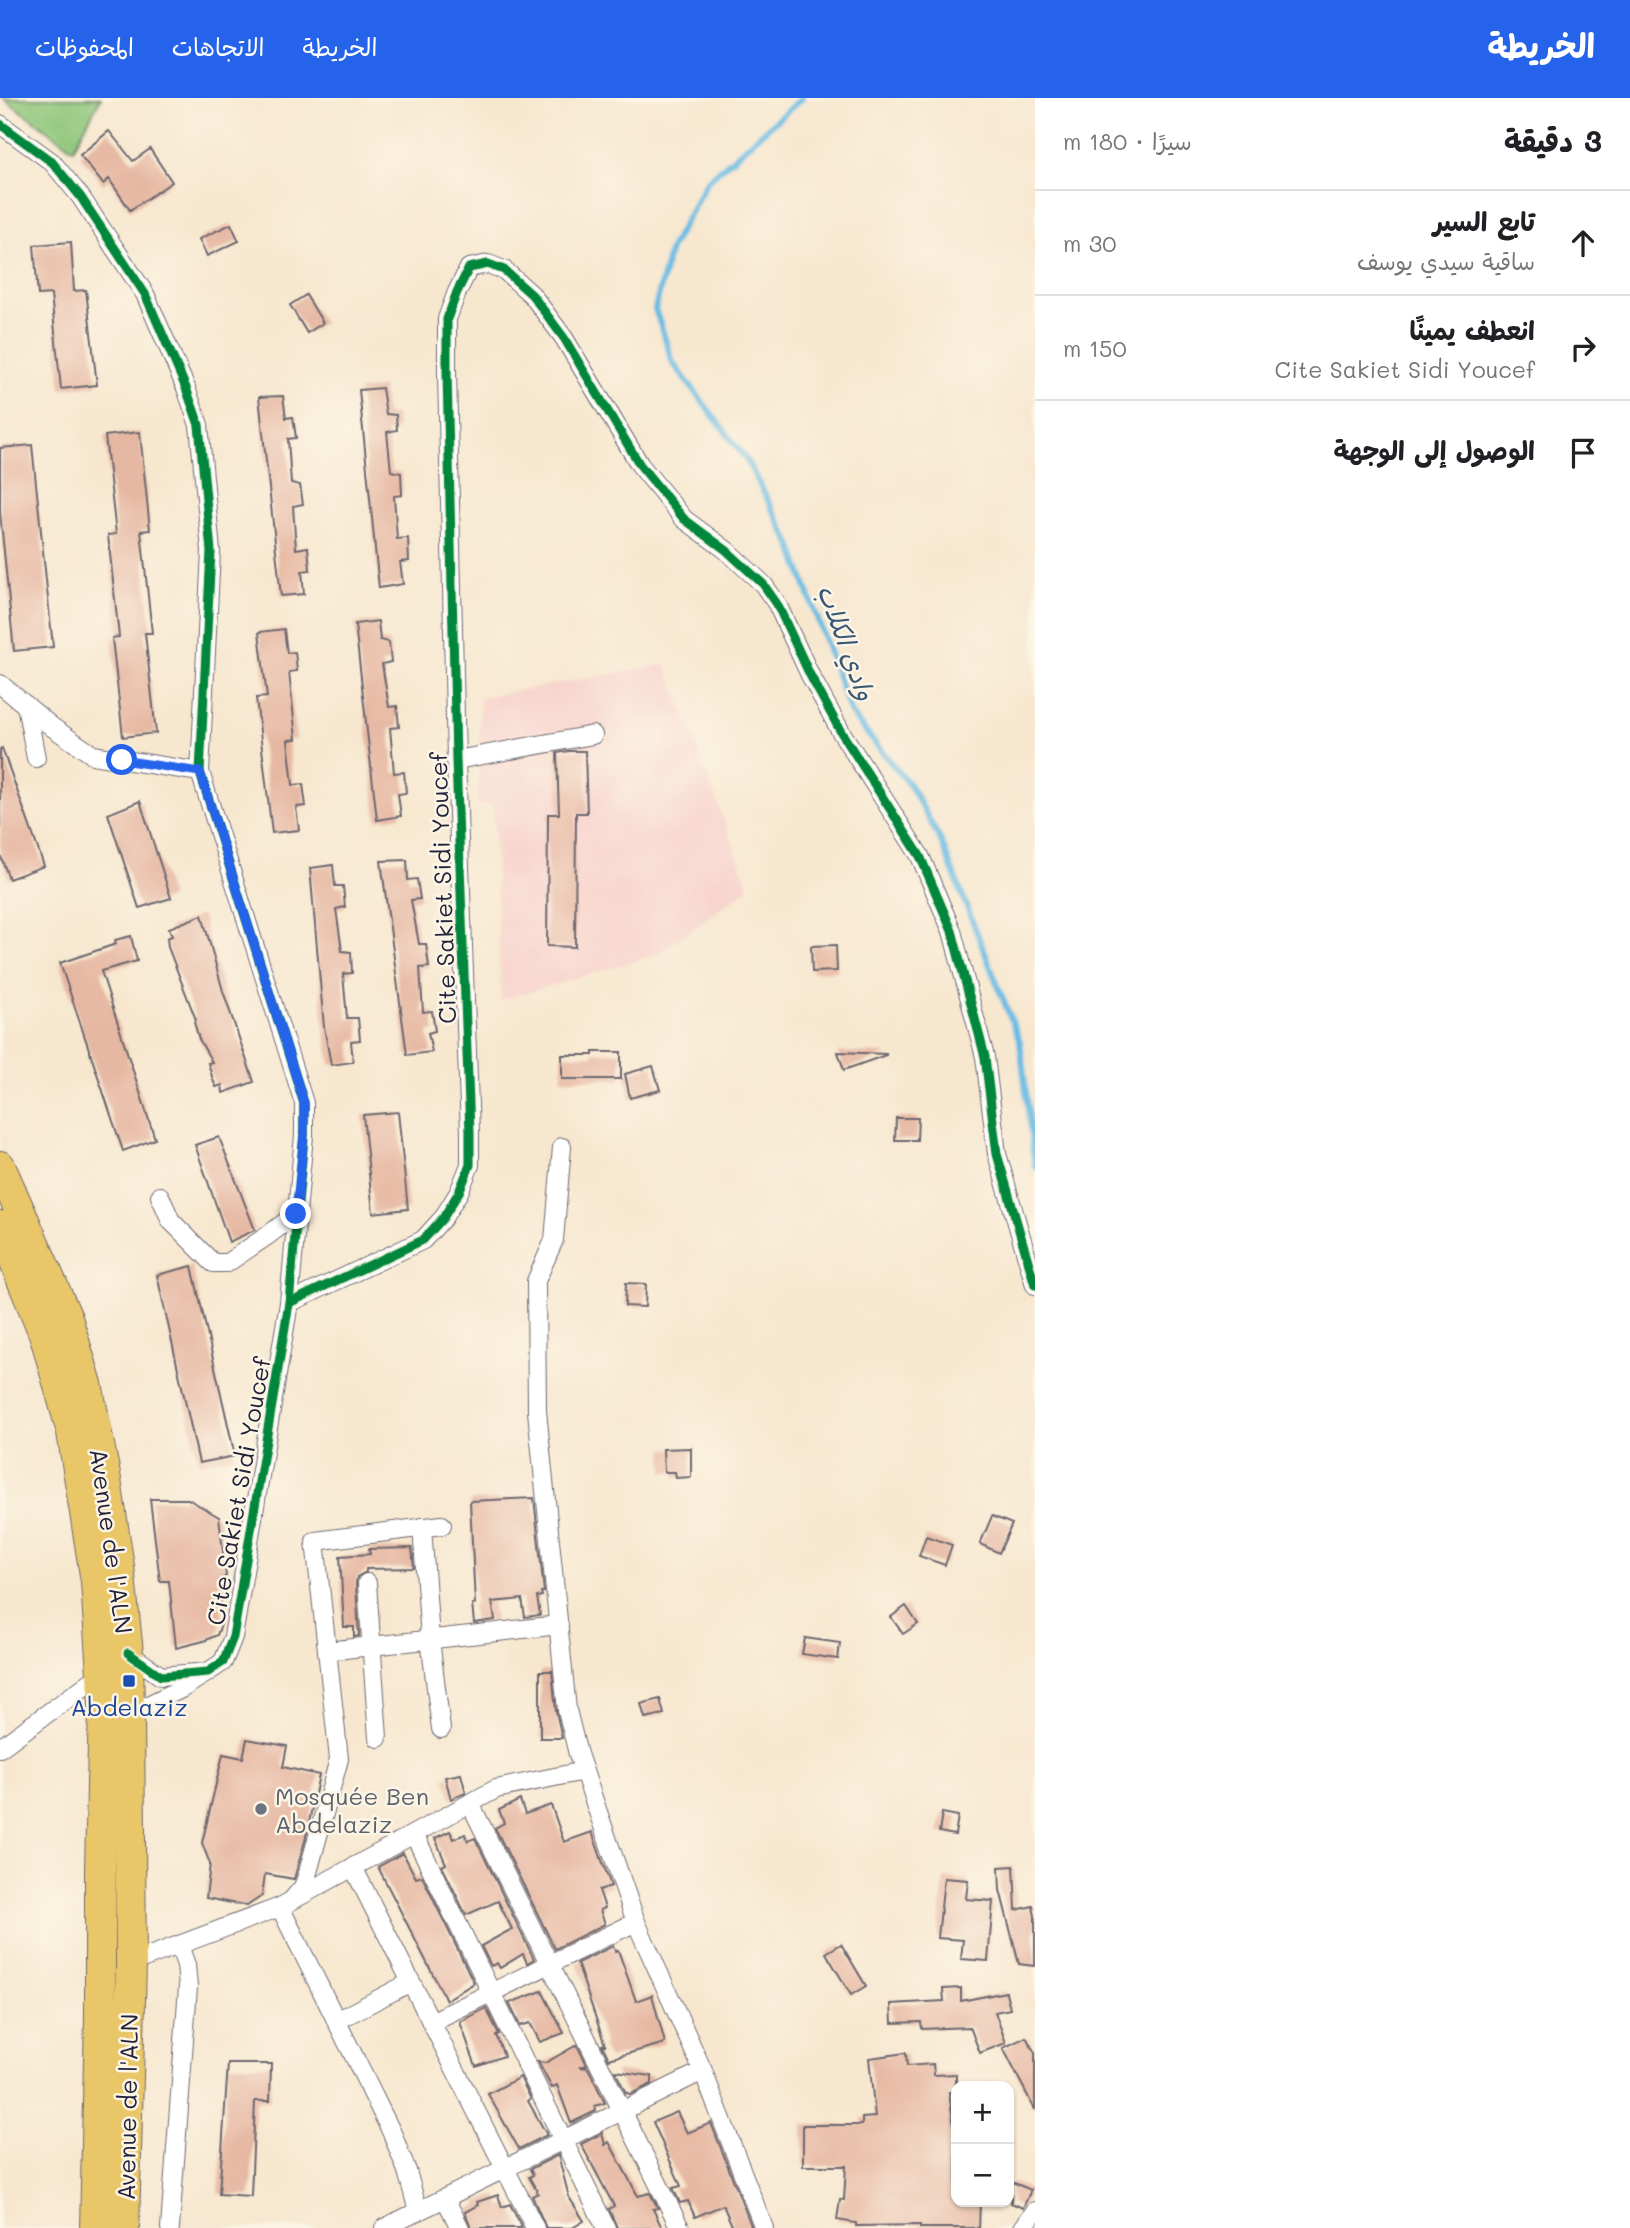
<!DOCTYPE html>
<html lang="ar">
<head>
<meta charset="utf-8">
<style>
  body { margin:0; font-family:Mali,"Playpen Sans Arabic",sans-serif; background:#f6f6f6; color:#202124; direction:rtl }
  .controls { position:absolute; right:21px; bottom:21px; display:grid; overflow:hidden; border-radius:14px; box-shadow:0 2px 5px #0004 }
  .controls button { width:63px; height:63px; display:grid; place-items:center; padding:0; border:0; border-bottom:2px solid #e0e0e0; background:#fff; color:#202124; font:35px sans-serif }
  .stop { position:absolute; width:21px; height:21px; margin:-16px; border:5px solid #2563eb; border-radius:50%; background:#fff }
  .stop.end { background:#2563eb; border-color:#fff; box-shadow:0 2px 7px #0008 }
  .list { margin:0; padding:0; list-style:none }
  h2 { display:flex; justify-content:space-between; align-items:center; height:91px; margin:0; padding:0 28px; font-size:30px }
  h2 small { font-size:23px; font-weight:400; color:#757577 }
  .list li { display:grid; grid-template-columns:46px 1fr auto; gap:21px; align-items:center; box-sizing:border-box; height:105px; padding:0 28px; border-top:2px solid #e0e0e0 }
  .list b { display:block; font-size:26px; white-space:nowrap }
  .list p { margin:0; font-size:23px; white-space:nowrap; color:#757577 }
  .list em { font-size:23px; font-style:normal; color:#757577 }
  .icon { flex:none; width:38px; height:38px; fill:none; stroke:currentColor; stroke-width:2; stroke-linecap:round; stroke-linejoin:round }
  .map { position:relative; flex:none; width:1035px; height:2130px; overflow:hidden; direction:ltr }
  header { display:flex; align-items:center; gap:42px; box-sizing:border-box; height:98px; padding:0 35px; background:#2563eb; color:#fff }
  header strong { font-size:33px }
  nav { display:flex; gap:38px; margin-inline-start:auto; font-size:24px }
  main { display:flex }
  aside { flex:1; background:#fff }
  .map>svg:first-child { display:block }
  .built { fill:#f7d0ca }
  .green { fill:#8dc578; stroke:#58745a; stroke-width:2 }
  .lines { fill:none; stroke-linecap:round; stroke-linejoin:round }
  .stream { stroke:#67bbe3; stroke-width:6 }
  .building { fill:#e6b7a2 }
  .minor-casing { stroke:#6d676f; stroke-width:20 }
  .primary-casing { stroke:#6d676f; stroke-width:32 }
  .minor { stroke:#fff; stroke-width:18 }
  .primary { stroke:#e9c769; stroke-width:30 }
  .cycleway-casing { stroke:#fcf5e5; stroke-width:13 }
  .cycleway { stroke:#00873e; stroke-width:9 }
  .route { stroke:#2563eb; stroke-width:9 }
  .transit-dot { fill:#1a4fb4; stroke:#fcf5e5; stroke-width:2.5 }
  .worship-dot { fill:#6b7280; stroke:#fcf5e5; stroke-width:2.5 }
  .labels { text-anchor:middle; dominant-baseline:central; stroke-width:5; stroke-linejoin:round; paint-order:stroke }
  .street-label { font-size:24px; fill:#22223b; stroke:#fcf5e5 }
  .transit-label { font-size:24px; fill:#164399; stroke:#fcf5e5 }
  .worship-label { font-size:24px; fill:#5b616d; stroke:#fcf5e5; text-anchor:start }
  .water-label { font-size:26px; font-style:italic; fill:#3a5876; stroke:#fcf5e5 }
</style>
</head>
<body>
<header>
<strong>الخريطة</strong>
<nav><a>الخريطة</a><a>الاتجاهات</a><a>المحفوظات</a></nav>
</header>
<main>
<aside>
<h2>3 دقيقة<small>سيرًا · 180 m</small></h2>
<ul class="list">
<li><svg class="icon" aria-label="ahead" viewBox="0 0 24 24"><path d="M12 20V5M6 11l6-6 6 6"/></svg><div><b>تابع السير</b><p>ساقية سيدي يوسف</p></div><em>30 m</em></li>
<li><svg class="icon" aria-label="right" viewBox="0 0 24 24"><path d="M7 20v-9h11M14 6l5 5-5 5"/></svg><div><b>انعطف يمينًا</b><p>Cite Sakiet Sidi Youcef</p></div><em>150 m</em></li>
<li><svg class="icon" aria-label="arrive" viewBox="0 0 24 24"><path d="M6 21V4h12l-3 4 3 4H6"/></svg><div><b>الوصول إلى الوجهة</b></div></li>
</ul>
</aside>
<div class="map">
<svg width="1035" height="2130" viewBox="0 0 1035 2130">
  <rect width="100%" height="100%" fill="#fcf5e5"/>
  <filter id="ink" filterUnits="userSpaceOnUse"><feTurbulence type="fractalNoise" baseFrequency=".0143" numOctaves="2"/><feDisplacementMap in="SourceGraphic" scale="14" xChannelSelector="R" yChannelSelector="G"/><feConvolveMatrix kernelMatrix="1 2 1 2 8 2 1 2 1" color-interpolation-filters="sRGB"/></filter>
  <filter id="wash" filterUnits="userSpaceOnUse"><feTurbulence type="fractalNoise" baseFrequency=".00686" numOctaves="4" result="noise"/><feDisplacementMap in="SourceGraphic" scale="28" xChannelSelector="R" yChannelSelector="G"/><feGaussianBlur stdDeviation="1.57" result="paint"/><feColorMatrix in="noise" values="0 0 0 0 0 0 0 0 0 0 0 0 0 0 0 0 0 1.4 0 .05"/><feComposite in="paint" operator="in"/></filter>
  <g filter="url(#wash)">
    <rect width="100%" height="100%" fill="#f7e7cf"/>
    <!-- built -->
    <path class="built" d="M666,566l83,224 -91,66 -157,46 -8,-195 -15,-1 2,-106z"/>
    <!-- green -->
    <path class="green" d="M3,0h98l-28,51z"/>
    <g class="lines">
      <!-- stream -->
      <path class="stream" d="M802,0l-95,83 -37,68 -15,60 18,54 73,96 45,85 60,170 60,73 30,54 79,201 15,125"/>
    </g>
    <g id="blocks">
      <!-- building -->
      <g class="building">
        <path d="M109,33l24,30 17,-12 22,33 -42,28 -21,-31 -6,5 -23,-29z"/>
        <path d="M231,126l8,17 -32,15 -8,-17z"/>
        <path d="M71,144l3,49 12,-1 11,95 -36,4 -10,-95 -13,1 -4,-50z"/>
        <path d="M306,197l17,28 -16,10 -17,-28z"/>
        <path d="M382,290l4,26 10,1 1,15 -10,2 4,39 10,2 1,22 -8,1 3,43 11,-1 1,23 -9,1 3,22 -24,4 -20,-198z"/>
        <path d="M283,298l3,22 7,-1 3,21 -8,1 3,44 9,2 3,19 -10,2 3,43 12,-2 2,23 -8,1 2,23 -23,2 -22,-199z"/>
        <path d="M140,334l10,98 -9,1 11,102h-7l11,100 -33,4 -11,-99 7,-1 -11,-102 8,-1 -11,-98z"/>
        <path d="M32,347l21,202 -39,4 -14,-139v-64z"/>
        <path d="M378,523l2,19 9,2 2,20 -9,2 7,43 8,-1 2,21 -9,1 4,45 10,-1 2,21 -8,1 3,22 -24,4 -22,-196z"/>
        <path d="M284,531l3,24 8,-1 2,19 -8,1 7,67 -8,1 5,45 10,-1 3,22 -10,1 3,23 -27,3 -16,-135 11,-1 -8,-65z"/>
        <path d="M2,650l42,118 -35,13 -9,-25v-105z"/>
        <path d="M569,653h16l2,62h-11l-1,134 -28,-1 1,-132h11l-2,-61z"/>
        <path d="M140,703l31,97 -32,10 -31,-94z"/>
        <path d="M407,762l1,20 9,-1 3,20 -9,1 8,44h7l3,23 -9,1 3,44 9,-1 3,20 -7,2 4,19 -25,3 -26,-194z"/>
        <path d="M333,767l2,21h8l2,21 -9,2 6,42 9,1 1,21 -9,1 4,44h11l2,22 -9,1 2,21 -22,3 -7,-38 -14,-159z"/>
        <path d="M202,817l21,76 31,91 -31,11 -1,-8 -6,2 -3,-7 -5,-17 4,-1 -13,-23 -5,-17 2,-2 -28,-73 -1,-9 5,-2 -3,-8z"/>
        <path d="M131,838l6,25 -36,10 54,168 -32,12 -63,-188 56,-19 -1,-4z"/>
        <path d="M836,847l1,26 -25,1 -1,-26z"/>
        <path d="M593,954h28v27h-59v-24h31z"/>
        <path d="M838,954l48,2v1l-42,15z"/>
        <path d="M653,968l7,24 -30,8 -5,-24z"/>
        <path d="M398,1014l10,97 -35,4 -10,-98z"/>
        <path d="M896,1020h22l-1,22h-22z"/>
        <path d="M219,1039l36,93 -26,12 -34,-97z"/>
        <path d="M192,1168l43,190 -36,7 -42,-188z"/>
        <path d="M626,1185l20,1 -1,23 -20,-1z"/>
        <path d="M691,1350v29l-15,1 -1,-6h-11l-1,-23z"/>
        <path d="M534,1400l10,94h-3l1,4 -5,1 3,18 -15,2 -3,-18 -30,3 3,18 -21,3 -2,-19h3l-5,-103z"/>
        <path d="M150,1401h38l31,18 7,59 -7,5 4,38 -6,16 -13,6 -28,7 -7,-67h-9z"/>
        <path d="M992,1418l20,8 -13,29 -19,-9z"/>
        <path d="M926,1438l26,9 -7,20 -26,-9z"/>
        <path d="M412,1450l2,20 -48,1v3l-9,5 -1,7 3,52 -5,1v-10h-10l-4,-71 30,-2 -1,-5z"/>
        <path d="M906,1508l12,18 -15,10 -12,-17z"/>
        <path d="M805,1540l35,5 -2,16 -36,-5z"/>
        <path d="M540,1573h12l4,40 6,27h-22z"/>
        <path d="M660,1601l4,15 -19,4 -4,-14z"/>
        <path d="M247,1641l40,7 -4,21 36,8 -14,66 -11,38 -29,-5 -3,22 -15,10 -41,-8 4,-34 -8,-21 21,-89 20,4z"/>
        <path d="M461,1676l5,19 -15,6 -6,-22z"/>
        <path d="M520,1702l5,14 26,-9 13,37 28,-10 19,54 -12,4 6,18 -5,2 5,14 -50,25 -60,-121 9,-5 -5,-13z"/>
        <path d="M942,1715l16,3 -3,19 -16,-3z"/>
        <path d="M450,1733l4,8 11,-5 3,7 7,-3 59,121 -7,4 -4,-9 -23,14 -3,-5 -6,3 -10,-20 31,-17 -14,-28 -32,14 -24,-49 4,-2 -11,-26z"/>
        <path d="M403,1755l13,25 6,-2 52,107 -28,17 -68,-133z"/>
        <path d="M1014,1768l2,44 17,-4 2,10v50l-16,-2 -19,-74 -1,-23z"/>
        <path d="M944,1780l24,2 -2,19 27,2 -5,60 -27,-2 2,-19 -25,-2z"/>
        <path d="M841,1846l25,42 -15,9 -25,-42z"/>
        <path d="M613,1848l2,5 3,-1 18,51 16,-6 13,48 -56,16 -7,-14h3l-28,-82z"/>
        <path d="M961,1890v13l45,-9 4,17 -15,3 11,31 -26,10 -10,-26 -48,2 -1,-7 -29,1 -1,-19 53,-3 -1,-12z"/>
        <path d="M542,1893l22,42 -24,9 -10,-19 -10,3 -11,-23z"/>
        <path d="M486,1910l13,26 -3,1 8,21 -28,10 -16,-44z"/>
        <path d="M1026,1939l9,16v57l-32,-62z"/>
        <path d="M577,1947l10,20 -7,2 8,1 17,35 -10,3 1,5 -25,12 -14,-38 -5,3 -14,-26 7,1z"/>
        <path d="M906,1955l1,13 26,-2 1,11 22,-1v18h-7l7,48v62h24l-1,26h-59v-3l-64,1v-3l-19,-3 3,-21 4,1 2,-34h-43v-41h59v-7l13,-1 -6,-59z"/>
        <path d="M228,1966h43l-1,37h-15l-4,95 -32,-2z"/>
        <path d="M615,1973l37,5v8l-21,10 -5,-1z"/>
        <path d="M520,1979l11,22 -3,2 19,34 -28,14 -31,-55z"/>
        <path d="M677,2014l10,21 24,-10 41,105h-19l-10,-23 -28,12 -7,-16 -8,2 -7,-15 8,-2 -28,-64z"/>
        <path d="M602,2035l3,12 4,-3 29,54 12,-3 8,15 -5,1 9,19h-45l-8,-19 5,-3 -33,-62z"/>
        <path d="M558,2057l11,42 15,24 -12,7h-26l-14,-32 6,-3 -9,-16 4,-2 -3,-6z"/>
        <path d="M1012,2084l19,8 -8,18 -12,-5z"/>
        <path d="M498,2097l4,12 8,-3 12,24h-51l-6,-16 13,-7 -1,-3z"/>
      </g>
    </g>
  </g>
  <g filter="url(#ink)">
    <use href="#blocks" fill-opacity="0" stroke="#6d676f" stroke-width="2"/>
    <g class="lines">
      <!-- minor casing -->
      <g class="minor-casing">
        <g id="minor">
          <path d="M0,26l52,38 28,34 65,98 41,94 13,37 12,126 -11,221 104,331v32l-15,168 -56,334 -10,25 -15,10 -47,4 -33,-23"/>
          <path d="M0,586l52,43 41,28 107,17"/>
          <path d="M26,607l10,53"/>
          <path d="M456,662l137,-25"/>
          <path d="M562,1049l-8,93 -18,41 1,130 30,299 11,44 58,168 67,149 61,157"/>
          <path d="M160,1098l11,25 42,42h14l40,-27 29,-22"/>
          <path d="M289,1205l134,-63 20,-22 16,-26 11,-27v-33l-14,-372 -9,-387v-54l10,-27 12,-24 19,-4 16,6 28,25 32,43 76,127 44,54 42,31 37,34 14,20 33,71 31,57 79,124 32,75 33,126 12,97 38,131"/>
          <path d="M422,1429l8,112 11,90"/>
          <path d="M367,1485l11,155"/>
          <path d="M327,1553l232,-26"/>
          <path d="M125,1618l56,-27 24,-15"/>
          <path d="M0,1650l100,-73"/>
          <path d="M470,1705l210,425"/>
          <path d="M414,1736l192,394"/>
          <path d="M353,1769l182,361"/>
          <path d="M292,1802l11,-13 4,-11 32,-117 -24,-218 127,-16"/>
          <path d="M280,1809l112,226 15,38 11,40"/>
          <path d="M131,1865l149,-56 216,-118 88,-18"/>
          <path d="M336,1923l75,-39"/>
          <path d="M431,1924l205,-100"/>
          <path d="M445,2100l15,30"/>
          <path d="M170,2130l18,-241 -2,-22 -7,-20"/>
          <path d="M384,2130l319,-157"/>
          <path d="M1023,2130l12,-17"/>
        </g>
      </g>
      <!-- primary casing -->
      <g class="primary-casing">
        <g id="primary">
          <path d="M0,1068l67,152 20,66 19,96 13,87 9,86 1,60 2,250 -7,265"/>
          <path d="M0,1128l45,110 27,96 24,149 8,124 -4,165v147l-5,211"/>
        </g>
      </g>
      <!-- minor -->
      <use href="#minor" class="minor"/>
      <!-- primary -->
      <use href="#primary" class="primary"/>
      <!-- cycleway casing -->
      <g class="cycleway-casing">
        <g id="cycleway">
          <path d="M0,26l52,38 28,34 65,98 41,94 13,37 12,126 -11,221 104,331v32l-15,168 -56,334 -10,25 -15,10 -47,4 -33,-23"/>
          <path d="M289,1205l134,-63 20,-22 16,-26 11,-27v-33l-14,-372 -9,-387v-54l10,-27 12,-24 19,-4 16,6 28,25 32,43 76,127 44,54 42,31 37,34 14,20 33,71 31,57 79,124 32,75 33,126 12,97 38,131"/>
        </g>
      </g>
      <!-- cycleway -->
      <use href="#cycleway" class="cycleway"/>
    </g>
  </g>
  <g class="lines" filter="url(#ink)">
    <!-- route -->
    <path class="route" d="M122,662l78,12 104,331v32l-8,79"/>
  </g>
  <!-- markers -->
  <rect class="transit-dot" x="122" y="1576" width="14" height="14" rx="3.5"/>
  <circle class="worship-dot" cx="261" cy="1711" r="7"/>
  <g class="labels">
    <!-- street labels -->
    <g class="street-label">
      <text transform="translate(442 790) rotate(-92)">Cite Sakiet Sidi Youcef</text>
      <text transform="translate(238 1393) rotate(-80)">Cite Sakiet Sidi Youcef</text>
      <text transform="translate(112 1443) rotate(82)">Avenue de l'ALN</text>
      <text transform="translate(127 2009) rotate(-89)">Avenue de l'ALN</text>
    </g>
    <!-- transit labels -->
    <g class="transit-label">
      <text x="129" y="1608">Abdelaziz</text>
    </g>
    <!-- worship labels -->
    <g class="worship-label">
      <text x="275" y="1697">Mosquée Ben<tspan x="275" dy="28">Abdelaziz</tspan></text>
    </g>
    <!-- water labels -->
    <g class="water-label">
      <text transform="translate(847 544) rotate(70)">وادي الكلاب</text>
    </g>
  </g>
</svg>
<div class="controls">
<button>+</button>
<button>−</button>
</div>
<div class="stop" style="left:122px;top:662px"></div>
<div class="stop end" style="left:296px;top:1116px"></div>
</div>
</main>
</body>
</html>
